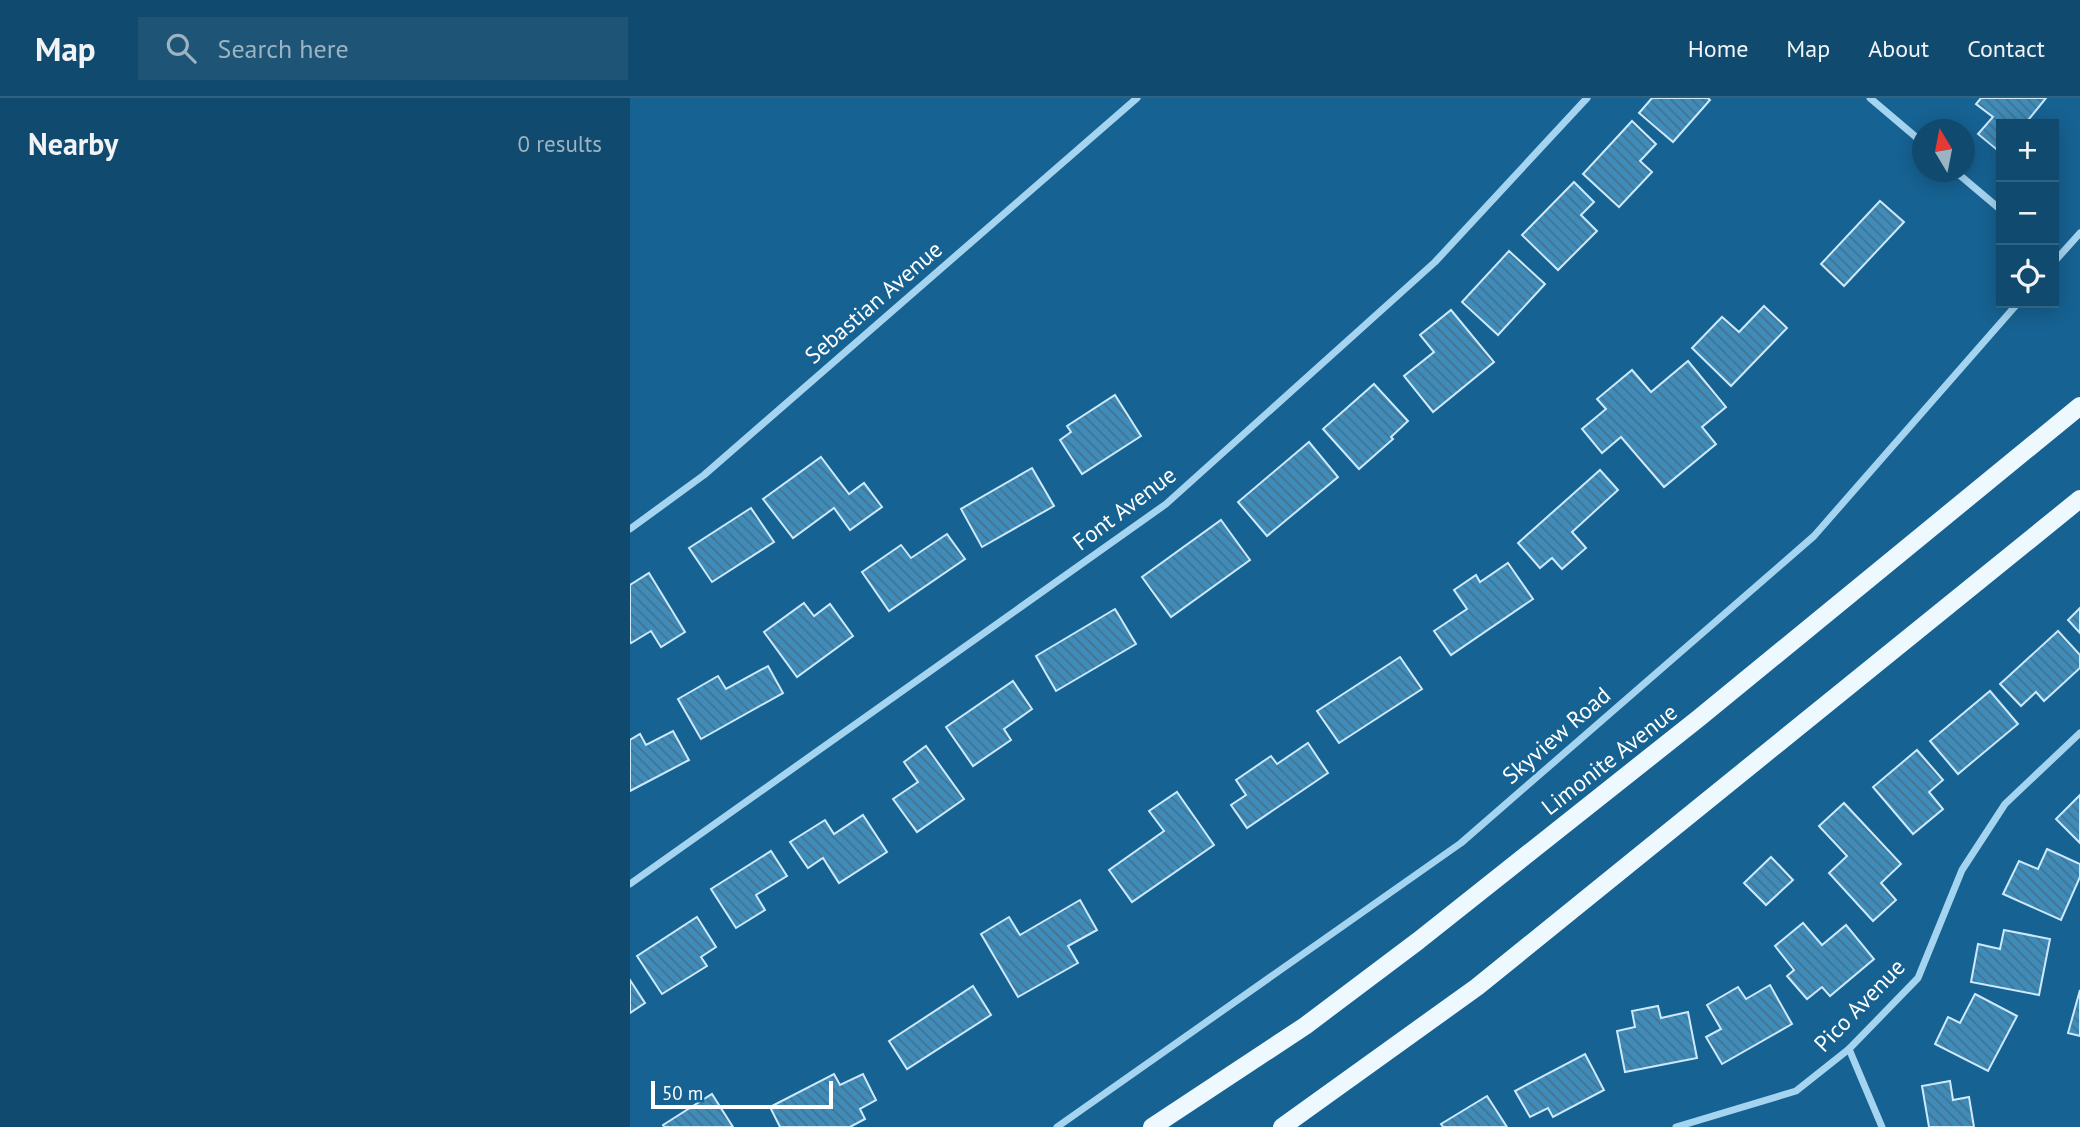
<!DOCTYPE html>
<html lang="en">
<head>
<meta charset="utf-8">
<style>
  body { margin:0; font-family:"PT Sans",sans-serif; background:#1e5476; color:#f1f3f6 }
  .controls { position:absolute; right:21px; top:21px; display:grid; overflow:hidden; border-radius:0px; box-shadow:0 4px 18px #0003 }
  .controls button { width:63px; height:63px; display:grid; place-items:center; padding:0; border:0; border-bottom:2px solid #306281; background:#104a6e; color:#f1f3f6; font:35px sans-serif }
  .compass { position:absolute; left:1282px; top:21px; width:63px; height:63px; border-radius:50%; background:#104a6e; box-shadow:0 4px 18px #0003; rotate:350deg }
  .scale { position:absolute; left:21px; bottom:18px; width:182px; box-sizing:border-box; padding-left:7px; border:4px solid #fff; border-top:0; font-size:19px; line-height:24px; white-space:nowrap; color:#fff; -webkit-text-stroke:5px #166292; paint-order:stroke }
  .list { margin:0; padding:0; list-style:none }
  h2 { display:flex; justify-content:space-between; align-items:center; height:91px; margin:0; padding:0 28px; font-size:30px }
  h2 small { font-size:23px; font-weight:400; color:#9cb3c2 }
  .icon { flex:none; width:38px; height:38px; fill:none; stroke:currentColor; stroke-width:2; stroke-linecap:round; stroke-linejoin:round }
  .map { position:relative; flex:none; width:1450px; height:1029px; overflow:hidden }
  header { display:flex; align-items:center; gap:42px; box-sizing:border-box; height:98px; padding:0 35px; background:#104a6e; border-bottom:2px solid #306281 }
  header strong { font-size:33px }
  nav { display:flex; gap:38px; margin-inline-start:auto; font-size:24px }
  .search { width:490px; height:63px; background:#1e5476; display:flex; align-items:center; gap:18px; box-sizing:border-box; padding:0 24px; border-radius:0px; color:#9cb3c2; font-size:26px }
  main { display:flex }
  aside { flex:1; background:#104a6e }
  .map>svg:first-child { display:block }
  .building { fill:url(#building-back-hatch); stroke:#cceafc; stroke-width:2 }
  .lines { fill:none; stroke-linecap:round; stroke-linejoin:round }
  .minor { stroke:#a5d4f0; stroke-width:7 }
  .primary { stroke:#eef8ff; stroke-width:18 }
  .labels { text-anchor:middle; dominant-baseline:central; stroke-width:5; stroke-linejoin:round; paint-order:stroke }
  .street-label { font-size:23px; fill:#fff; stroke:#166292 }
</style>
</head>
<body>
<header>
<strong>Map</strong>
<div class="search"><svg class="icon" aria-label="search" viewBox="0 0 24 24"><circle cx="10" cy="10" r="6"/><path d="M15 15l6 6"/></svg>Search here</div>
<nav><a>Home</a><a>Map</a><a>About</a><a>Contact</a></nav>
</header>
<main>
<aside>
<h2>Nearby<small>0 results</small></h2>
<ul class="list">
</ul>
</aside>
<div class="map">
<svg width="1450" height="1029" viewBox="0 0 1450 1029">
  <defs>
    <pattern id="building-back-hatch" width="6" height="6" patternUnits="userSpaceOnUse" patternTransform="scale(1.75)"><rect width="6" height="6" fill="#3f8cba"/><path d="M-1 5l2 2M0 0l6 6M5-1l2 2" fill="none" stroke="#44728e"/></pattern>
  </defs>
  <rect width="100%" height="100%" fill="#166292"/>
  <!-- building -->
  <g class="building">
    <path d="M1022,0h56l2,2 -37,42 -34,-29z"/>
    <path d="M1351,0h65l-21,26h-24v29l-23,-19 15,-17 -17,-13z"/>
    <path d="M1002,23l24,23 -16,17 12,11 -33,35 -36,-33z"/>
    <path d="M944,84l20,20 -13,13 16,16 -39,39 -36,-35z"/>
    <path d="M1250,103l24,21 -60,64 -23,-22z"/>
    <path d="M879,153l36,33 -47,51 -36,-33z"/>
    <path d="M1134,208l23,22 -56,58 -39,-38 30,-31 17,15z"/>
    <path d="M821,212l43,52 -61,50 -29,-36 30,-24 -14,-17z"/>
    <path d="M1058,263l38,46 -24,20 14,17 -52,43 -43,-50 -19,16 -20,-24 24,-20 -9,-10 35,-29 19,22z"/>
    <path d="M744,286l34,37 -17,16 2,2 -34,30 -36,-40z"/>
    <path d="M485,297l26,41 -59,38 -22,-34 11,-8 -4,-6z"/>
    <path d="M679,344l29,35 -71,59 -29,-34z"/>
    <path d="M191,359l28,37 15,-11 18,24 -32,23 -16,-22 -41,30 -30,-39z"/>
    <path d="M402,370l22,38 -72,41 -21,-38z"/>
    <path d="M970,372l18,20 -46,42 14,16 -24,21 -10,-11 -12,10 -22,-25z"/>
    <path d="M121,410l23,34 -62,40 -23,-34z"/>
    <path d="M591,422l29,40 -79,57 -29,-40z"/>
    <path d="M317,436l18,25 -76,52 -27,-39 39,-27 10,13z"/>
    <path d="M878,465l25,36 -82,56 -17,-24 33,-22 -13,-19 22,-15 4,7z"/>
    <path d="M19,475l36,59 -24,15 -10,-16 -20,12 -1,-2v-56z"/>
    <path d="M174,505l10,13 16,-12 23,32 -56,41 -33,-45z"/>
    <path d="M1450,510v25l-12,-13z"/>
    <path d="M485,511l21,35 -80,47 -20,-35z"/>
    <path d="M1428,533l22,24v13l-36,33 -8,-9 -15,14 -21,-22z"/>
    <path d="M770,559l22,32 -83,54 -22,-32z"/>
    <path d="M138,568l15,27 -82,46 -23,-40 40,-23 8,13z"/>
    <path d="M383,583l19,28 -28,20 7,11 -38,26 -27,-39z"/>
    <path d="M1360,593l28,33 -60,50 -28,-33z"/>
    <path d="M43,633l16,29 -59,31v-51l10,-6 6,11z"/>
    <path d="M678,645l20,30 -81,55 -16,-23 15,-10 -10,-15 35,-24 6,8z"/>
    <path d="M296,648l38,53 -47,33 -24,-33 25,-17 -14,-20z"/>
    <path d="M1287,652l26,30 -14,12 14,17 -30,25 -40,-47z"/>
    <path d="M547,694l37,53 -82,57 -23,-32 55,-39 -15,-20z"/>
    <path d="M1450,697v48l-24,-24z"/>
    <path d="M1214,705l57,61 -20,19 15,17 -23,21 -44,-48 18,-17 -28,-30z"/>
    <path d="M233,717l24,37 -48,31 -16,-25 -15,10 -18,-26 35,-22 9,14z"/>
    <path d="M1417,751l33,15v13l-19,43 -58,-26 16,-33 19,8z"/>
    <path d="M141,753l16,25 -31,19 9,15 -29,18 -25,-39z"/>
    <path d="M1141,759l22,23 -27,25 -22,-22z"/>
    <path d="M450,802l17,30 -29,16 10,17 -60,34 -37,-63 28,-17 11,18z"/>
    <path d="M67,819l19,30 -15,10 6,9 -45,28 -25,-38z"/>
    <path d="M1173,825l19,22 24,-20 28,34 -44,37 -8,-9 -15,12 -20,-23 7,-6 -19,-24z"/>
    <path d="M1374,832l46,9 -11,56 -68,-13 7,-38 22,5z"/>
    <path d="M0,882l15,23 -15,10z"/>
    <path d="M1140,887l22,39 -70,40 -16,-27 15,-8 -14,-24 31,-18 8,12z"/>
    <path d="M343,888l18,29 -84,54 -18,-28z"/>
    <path d="M1450,892v46l-12,-3z"/>
    <path d="M1345,896l42,22 -29,55 -53,-27 13,-27 12,6z"/>
    <path d="M1028,908l3,12 27,-6 9,46 -72,14 -8,-41 18,-4 -3,-16z"/>
    <path d="M955,956l19,36 -51,27 -5,-9 -18,9 -15,-26z"/>
    <path d="M204,976l6,11 23,-11 13,26 -16,9 5,10 -15,8h-70l-10,-20z"/>
    <path d="M1320,983l3,19 16,-3 5,30h-45l-7,-41z"/>
    <path d="M82,996l21,33h-69l-1,-2z"/>
    <path d="M857,998l20,31h-64l-2,-3z"/>
  </g>
  <g class="lines">
    <!-- minor -->
    <g class="minor">
      <path d="M1240,0l53,45"/>
      <path d="M1326,74l45,38"/>
      <path d="M1424,164l26,-29"/>
      <path d="M0,431l74,-54 433,-377"/>
      <path d="M0,786l536,-380 269,-242 152,-164"/>
      <path d="M1219,951l33,78"/>
      <path d="M427,1029l404,-284 353,-307 204,-233"/>
      <path d="M1046,1029l120,-36 53,-42 69,-71 44,-108 43,-66 75,-71"/>
    </g>
    <!-- primary -->
    <g class="primary">
      <path d="M522,1029l153,-101 113,-85 281,-223 381,-312"/>
      <path d="M652,1029l195,-140 603,-488"/>
    </g>
  </g>
  <g class="labels">
    <!-- street labels -->
    <g class="street-label">
      <text transform="translate(243 204) rotate(-41)">Sebastian Avenue</text>
      <text transform="translate(494 410) rotate(-37)">Font Avenue</text>
      <text transform="translate(926 637) rotate(-41)">Skyview Road</text>
      <text transform="translate(979 661) rotate(-38)">Limonite Avenue</text>
      <text transform="translate(1229 907) rotate(-46)">Pico Avenue</text>
    </g>
  </g>
</svg>
<div class="controls">
<button>+</button>
<button>−</button>
<button><svg class="icon" aria-label="locate" viewBox="0 0 24 24"><circle cx="12" cy="12" r="6"/><path d="M12 2v4M12 18v4M2 12h4M18 12h4"/></svg></button>
</div>
<svg class="compass" viewBox="-18 -18 36 36"><path d="M0-13l5 13h-10z" fill="#e53935"/><path d="M0 13l5-13h-10z" fill="#9cb3c2"/></svg>
<div class="scale">50 m</div>
</div>
</main>
</body>
</html>
